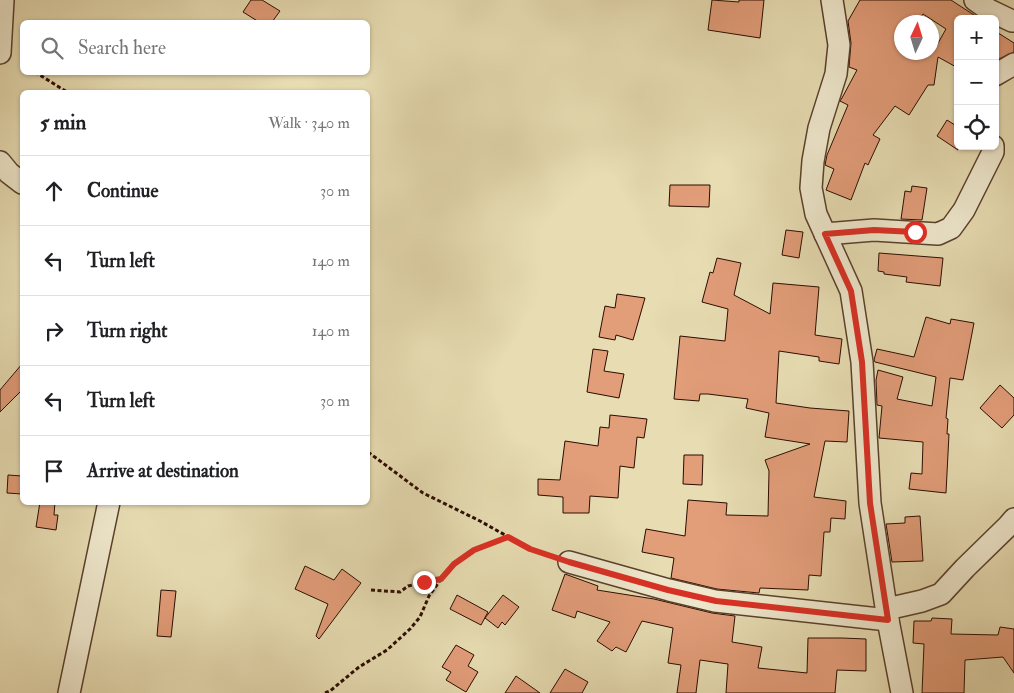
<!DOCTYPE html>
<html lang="en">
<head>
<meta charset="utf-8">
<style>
  body { margin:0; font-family:"IM FELL Double Pica",serif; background:#f6f6f6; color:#202124 }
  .controls { position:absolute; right:15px; top:15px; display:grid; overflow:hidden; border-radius:8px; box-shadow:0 1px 4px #0004 }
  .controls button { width:45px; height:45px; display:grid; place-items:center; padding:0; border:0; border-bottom:1px solid #e0e0e0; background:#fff; color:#202124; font:25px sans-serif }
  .compass { position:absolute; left:894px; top:15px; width:45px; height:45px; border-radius:50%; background:#fff; box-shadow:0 1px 4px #0004; rotate:4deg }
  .stop { position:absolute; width:15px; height:15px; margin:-11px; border:4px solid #d93025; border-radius:50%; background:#fff }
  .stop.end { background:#d93025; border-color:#fff; box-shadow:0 1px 5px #0008 }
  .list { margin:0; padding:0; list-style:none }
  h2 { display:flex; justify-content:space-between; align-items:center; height:65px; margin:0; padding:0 20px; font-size:21px }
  h2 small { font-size:16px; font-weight:400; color:#757577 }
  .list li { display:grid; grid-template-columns:32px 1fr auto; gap:15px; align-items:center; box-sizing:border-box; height:70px; padding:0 20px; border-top:1px solid #e0e0e0 }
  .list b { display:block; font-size:19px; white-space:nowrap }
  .list em { font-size:16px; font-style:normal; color:#757577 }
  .icon { flex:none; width:28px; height:28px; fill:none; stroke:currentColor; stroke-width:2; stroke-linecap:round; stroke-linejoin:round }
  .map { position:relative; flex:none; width:1014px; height:693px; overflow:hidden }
  .search { position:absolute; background:#fff; box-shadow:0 1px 4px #0004; left:20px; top:20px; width:350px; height:55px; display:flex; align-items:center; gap:12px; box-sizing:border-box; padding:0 18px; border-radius:8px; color:#757577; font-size:19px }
  .panel { position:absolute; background:#fff; box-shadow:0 1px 4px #0004; left:20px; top:90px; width:350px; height:415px; border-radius:8px }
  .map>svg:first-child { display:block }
  .building { fill:#e29d79; stroke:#2b0c00; fill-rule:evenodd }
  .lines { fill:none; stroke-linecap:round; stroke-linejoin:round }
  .minor-casing { stroke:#5a402c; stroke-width:24 }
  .path { stroke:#2b0c00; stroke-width:3; stroke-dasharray:4 2.5; stroke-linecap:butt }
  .minor { stroke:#efe8cd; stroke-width:21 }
  .route { stroke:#d93025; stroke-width:6 }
</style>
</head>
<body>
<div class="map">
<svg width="1014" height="693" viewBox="0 0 1014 693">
  <rect width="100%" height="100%" fill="#e7dcb2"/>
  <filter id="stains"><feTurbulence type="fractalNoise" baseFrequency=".004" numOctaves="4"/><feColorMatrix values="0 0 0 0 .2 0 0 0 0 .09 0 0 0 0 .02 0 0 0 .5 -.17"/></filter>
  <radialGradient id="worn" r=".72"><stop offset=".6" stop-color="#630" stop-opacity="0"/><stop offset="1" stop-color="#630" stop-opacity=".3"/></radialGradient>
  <!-- building -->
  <g class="building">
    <path d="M251,0h11l18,11 -8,11h-13l-16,-10z"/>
    <path d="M712,0l27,2v-2h25l-4,38 -52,-8z"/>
    <path d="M860,0h91l29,19h-22v49l-20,-11 -4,28h-6l-19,30 -14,-9 -22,29 7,4 -12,26 -3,-2 -14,37 -25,-10 8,-21 -9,-4 2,-10 21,-50 -8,-4 2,-3 15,-28 -8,-3 2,-24 -3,-22zM923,14l23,15 -13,23h-31v-30h15z"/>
    <path d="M995,31l19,12v9l-17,8 -2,-2z"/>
    <path d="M947,120l11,7v23l-21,-14z"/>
    <path d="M670,185h40l-1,22 -40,-1z"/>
    <path d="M912,186l15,2 -5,32 -21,-1 4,-28 6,1z"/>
    <path d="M786,230l17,2 -4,26 -17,-3z"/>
    <path d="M879,253l64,5 -3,28 -34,-4 1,-5 -23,-3v-2l-6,-1z"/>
    <path d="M717,258l24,5 -7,32 36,19 3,-31 46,4 -4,48 27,4 -3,25 -20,-3v-4l-40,-6 -3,52 34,5 39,3 -2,31 -22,-1 -11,56 32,4 -1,18 -14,-1 -1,14h-6l-3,44 -12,-1 -1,15 -48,-2 -1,5 -42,-4 -46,-11 3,-20 -32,-6 4,-23 39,7 3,-36 39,3 -1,12 42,1 1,-45 -4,-11 45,-16 -45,-7 4,-24 -23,-5 2,-9 -40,-5h-8l-1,7 -25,-2 6,-63 45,5 3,-32 -26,-7 8,-30 3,1z"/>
    <path d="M617,294l28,4 -12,42 -17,-5 -1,5 -16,-3 6,-31 10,2z"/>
    <path d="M926,317l24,7 1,-5 23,4 -11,57 -13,-2 -4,40 2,1 -1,15h2l-3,59 -37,-4 2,-16 11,1 1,-32 -44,-4 3,-32 -5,-1 -1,-25 2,-10 25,7 -6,22 35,7 4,-29 -61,-15 -1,-2 3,-11 37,8z"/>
    <path d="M593,349l15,2 -4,20 20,3 -5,24 -32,-6z"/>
    <path d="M22,364v26l-22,22v-22z"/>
    <path d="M1000,385l14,13v17l-12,13 -22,-20z"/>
    <path d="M610,415l37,4 -3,19 -7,-1 -3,31 -14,-2 -2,32 -28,-2 -1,17h-26v-16l-25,-2v-16l22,1 5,-39 33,5 2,-19 9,1z"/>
    <path d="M684,455h19l-1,30 -19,-1z"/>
    <path d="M8,475l14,1v18l-15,-1z"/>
    <path d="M40,502h15l-1,13h4l-2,15 -20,-3z"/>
    <path d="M920,516l3,45 -31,1 -6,-38 19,-1v-6z"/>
    <path d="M305,566l29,14 8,-11 19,14 -42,56 -3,-3 12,-32 -33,-15z"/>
    <path d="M565,574l33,12 -1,4 57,9 58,14 23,3 -3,26 30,5 -4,21 49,5 1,-35h34l24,1v32l-29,-1 -2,23h-109l2,-29 -28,-4 -4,33h-19l4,-28 -13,-2 5,-35 -31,-7 -16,31 -10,-5 -4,4 -15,-10 13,-19 -33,-11 -2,7 -23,-8z"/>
    <path d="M161,590l15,1 -5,46 -14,-1z"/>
    <path d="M457,595l31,17 -7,13 -31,-16z"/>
    <path d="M503,595l16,12 -14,18 -3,-3 -4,6 -13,-10z"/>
    <path d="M932,618l20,1 -1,15 47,1 2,-8 14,2v44l-11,-16 -38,3 -1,33h-42l2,-49 -11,-1 1,-22h17z"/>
    <path d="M456,645l18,10 -6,11 10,6 -12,20 -20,-12 5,-8 -9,-5z"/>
    <path d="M565,669l23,13 -6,11h-32z"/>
    <path d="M516,676l24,17h-35z"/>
  </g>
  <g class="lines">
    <!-- minor casing -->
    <g class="minor-casing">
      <g id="minor">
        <path d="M832,0l7,45 -3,29 -17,54 -6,33 -2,27 5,26 35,77 11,71 8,141 18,117 14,73"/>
        <path d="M975,0l14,10 23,11h2"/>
        <path d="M0,53l3,-53"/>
        <path d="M995,75l19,-11"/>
        <path d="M0,162l9,11 13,10"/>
        <path d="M825,234l49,-4 64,4 13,-6 13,-18 29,-58v-6"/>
        <path d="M569,562l100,28 46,11 173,19"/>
        <path d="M887,609l35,-8 19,-7 24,-26 43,-42 6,-7"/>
        <path d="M69,693l40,-191"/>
      </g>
    </g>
    <!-- path -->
    <g class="path">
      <path d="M35,72l32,20"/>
      <path d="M368,452l55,41 57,28 50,28 22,7"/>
      <path d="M371,590l29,2 8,-6 33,-7 13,-14 20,-15 34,-13"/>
      <path d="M325,693l5,-2 29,-24 28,-17 23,-21 10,-12 9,-21 12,-17"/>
    </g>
    <!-- minor -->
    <use href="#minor" class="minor"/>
  </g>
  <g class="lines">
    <!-- route -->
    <path class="route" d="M424,582l17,-3 13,-15 20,-14 34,-13 22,12 39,13 99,28 48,11 172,19 -18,-117 -8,-141 -11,-71 -26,-57 49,-4 41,2"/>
  </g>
  <rect width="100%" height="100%" filter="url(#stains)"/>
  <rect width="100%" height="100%" fill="url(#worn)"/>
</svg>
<div class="controls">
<button>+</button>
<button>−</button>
<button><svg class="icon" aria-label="locate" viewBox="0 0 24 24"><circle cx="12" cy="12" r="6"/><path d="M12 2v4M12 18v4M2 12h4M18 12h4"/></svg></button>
</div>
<svg class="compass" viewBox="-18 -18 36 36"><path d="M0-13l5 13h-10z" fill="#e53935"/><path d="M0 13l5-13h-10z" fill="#757577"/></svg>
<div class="stop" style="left:915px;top:232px"></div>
<div class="stop end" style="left:424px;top:582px"></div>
<div class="search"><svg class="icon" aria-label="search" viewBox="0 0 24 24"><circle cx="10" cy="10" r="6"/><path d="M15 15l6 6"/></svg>Search here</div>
<section class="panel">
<h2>5 min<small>Walk · 340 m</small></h2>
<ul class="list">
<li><svg class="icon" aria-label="ahead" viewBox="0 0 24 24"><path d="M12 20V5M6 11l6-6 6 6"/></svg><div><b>Continue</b></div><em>30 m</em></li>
<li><svg class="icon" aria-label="left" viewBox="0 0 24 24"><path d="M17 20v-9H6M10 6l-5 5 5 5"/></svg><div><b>Turn left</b></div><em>140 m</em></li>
<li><svg class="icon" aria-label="right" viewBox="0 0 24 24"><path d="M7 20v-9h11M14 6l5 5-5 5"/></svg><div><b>Turn right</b></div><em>140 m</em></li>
<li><svg class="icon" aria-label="left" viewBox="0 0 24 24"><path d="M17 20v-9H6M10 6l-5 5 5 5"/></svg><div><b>Turn left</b></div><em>30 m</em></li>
<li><svg class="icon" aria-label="arrive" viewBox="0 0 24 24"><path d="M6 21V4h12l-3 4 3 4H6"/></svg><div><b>Arrive at destination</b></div></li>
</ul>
</section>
</div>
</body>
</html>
